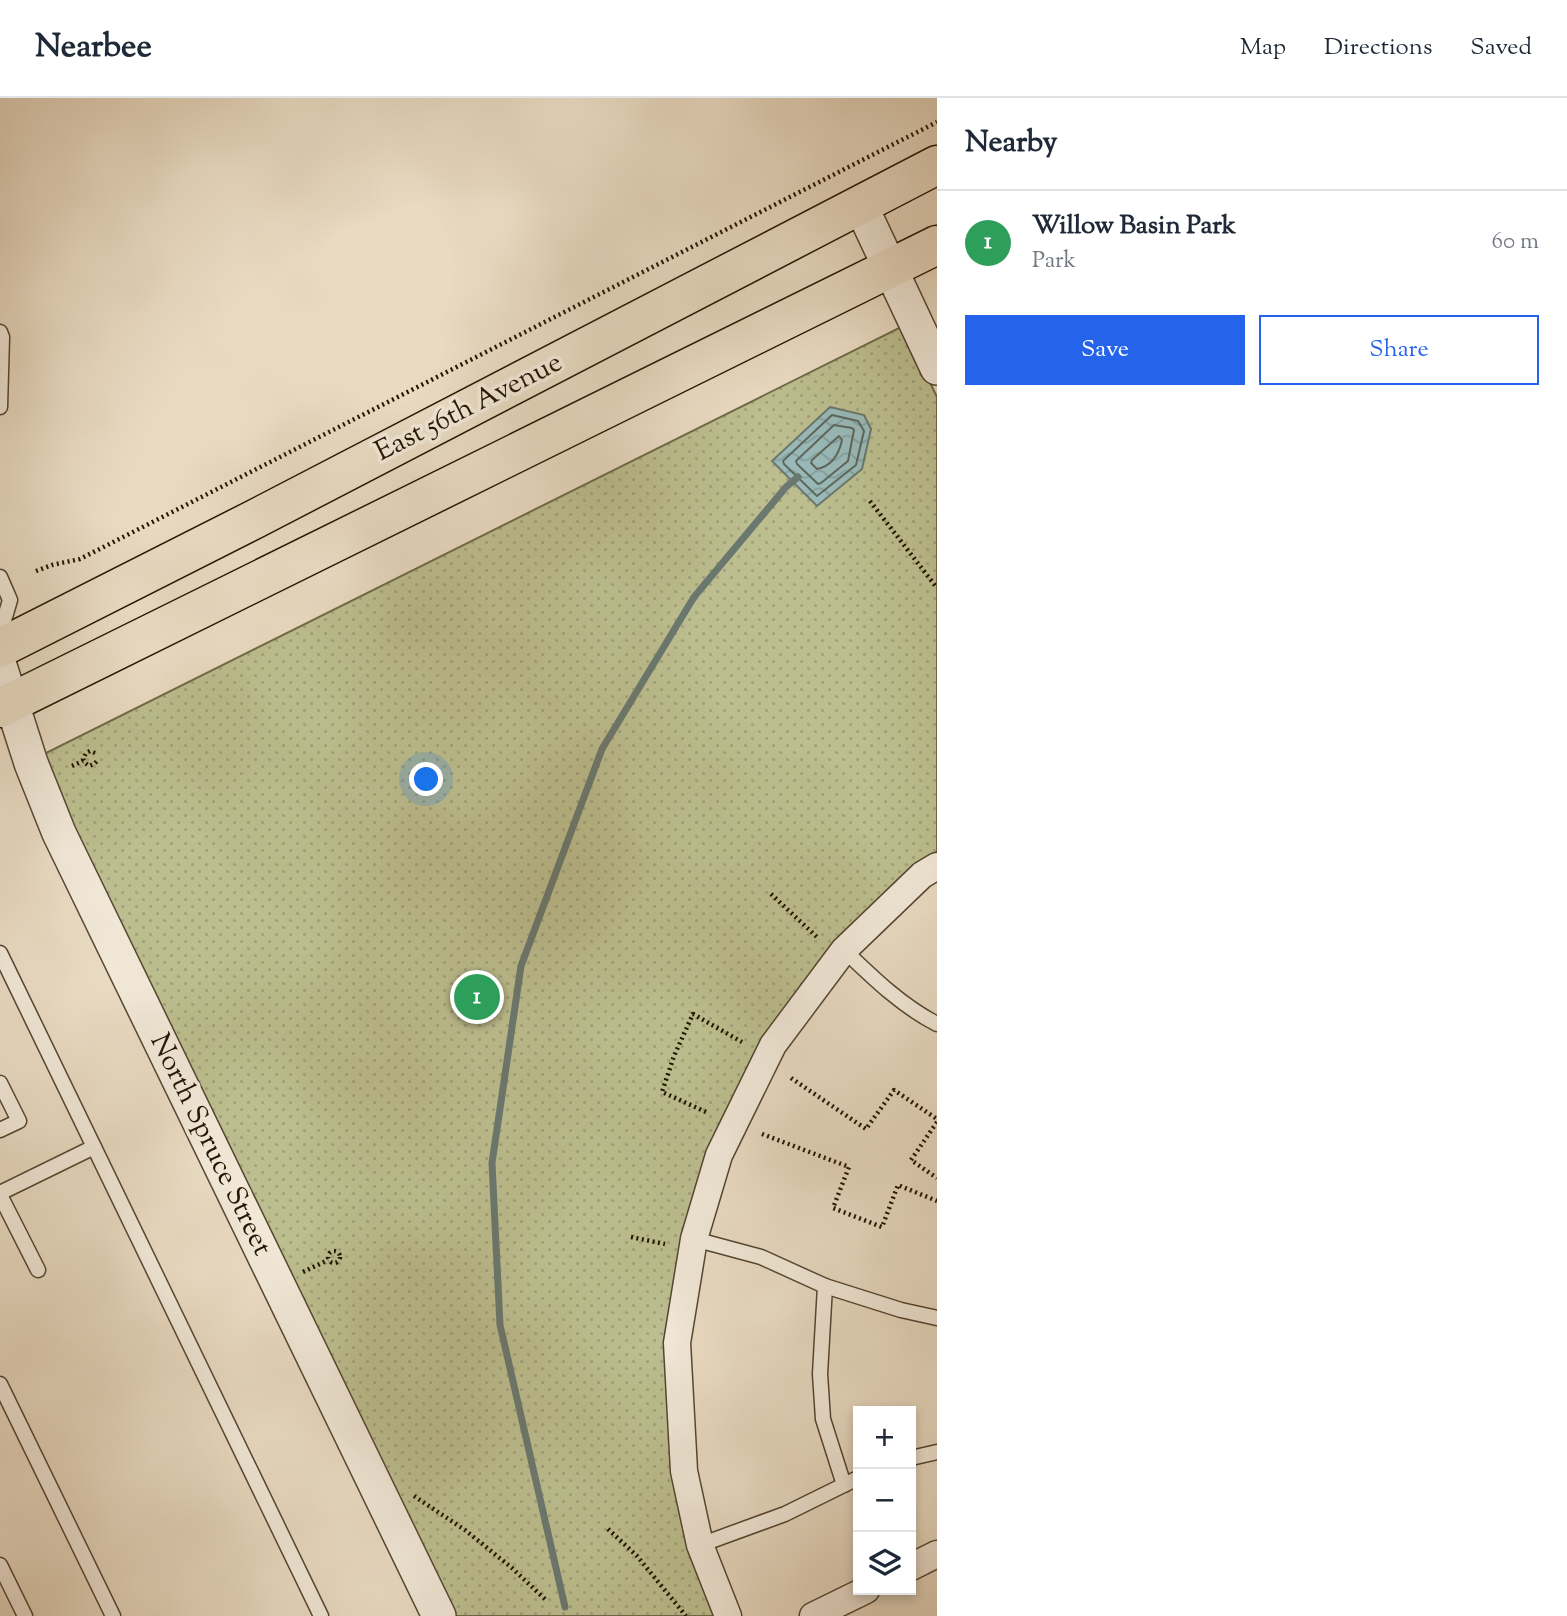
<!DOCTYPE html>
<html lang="en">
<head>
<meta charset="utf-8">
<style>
  body { margin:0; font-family:"Sorts Mill Goudy",serif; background:#f2f2f3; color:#1f2937 }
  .controls { position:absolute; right:21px; bottom:21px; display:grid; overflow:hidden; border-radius:0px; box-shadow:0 4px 10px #0003 }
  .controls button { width:63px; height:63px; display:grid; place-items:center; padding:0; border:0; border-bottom:2px solid #e0e1e3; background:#fff; color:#1f2937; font:35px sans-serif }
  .you { position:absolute; left:427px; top:682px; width:24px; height:24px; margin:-18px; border:5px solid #fff; border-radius:50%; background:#1a73e8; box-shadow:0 0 0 10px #1a73e833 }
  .badge { display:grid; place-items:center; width:46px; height:46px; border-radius:50%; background:#2563eb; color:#fff; font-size:23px; font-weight:700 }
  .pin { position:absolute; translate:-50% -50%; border:4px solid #fff; box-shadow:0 2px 7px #0006 }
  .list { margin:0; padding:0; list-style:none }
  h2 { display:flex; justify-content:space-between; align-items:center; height:91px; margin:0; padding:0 28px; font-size:30px }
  h2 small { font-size:23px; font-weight:400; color:#747a83 }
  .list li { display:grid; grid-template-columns:46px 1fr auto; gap:21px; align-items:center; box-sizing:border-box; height:105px; padding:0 28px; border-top:2px solid #e0e1e3 }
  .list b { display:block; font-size:26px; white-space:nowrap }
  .list p { margin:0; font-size:23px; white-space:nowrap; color:#747a83 }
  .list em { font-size:23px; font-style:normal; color:#747a83 }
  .actions { display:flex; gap:14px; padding:21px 28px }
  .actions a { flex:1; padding:16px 0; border:2px solid #2563eb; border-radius:0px; text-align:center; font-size:24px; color:#2563eb }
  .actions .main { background:#2563eb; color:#fff }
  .icon { flex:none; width:38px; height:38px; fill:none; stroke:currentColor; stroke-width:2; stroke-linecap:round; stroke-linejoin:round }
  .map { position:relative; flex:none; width:937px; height:1518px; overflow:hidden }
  header { display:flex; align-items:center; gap:42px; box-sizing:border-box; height:98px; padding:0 35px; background:#fff; border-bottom:2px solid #e0e1e3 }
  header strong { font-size:33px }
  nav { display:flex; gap:38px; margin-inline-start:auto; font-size:24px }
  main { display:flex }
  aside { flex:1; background:#fff }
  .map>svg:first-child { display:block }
  .park { fill:url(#park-dots); stroke:#706a48; stroke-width:2 }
  .water { fill:url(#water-waves); stroke:#6a786f; stroke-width:2 }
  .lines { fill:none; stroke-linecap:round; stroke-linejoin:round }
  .shore { stroke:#5e685c; stroke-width:2 }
  .stream { stroke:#6a786f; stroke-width:7 }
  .service-casing { stroke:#554631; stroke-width:17 }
  .minor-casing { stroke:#554631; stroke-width:29 }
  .tertiary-casing { stroke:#554631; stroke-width:36 }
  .primary-casing { stroke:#241500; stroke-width:41 }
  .path { stroke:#241500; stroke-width:4.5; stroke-dasharray:2 3.5; stroke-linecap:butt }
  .service { stroke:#f1e8d8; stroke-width:14 }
  .minor { stroke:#f1e8d8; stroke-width:26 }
  .tertiary { stroke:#f1e8d8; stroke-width:33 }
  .primary { stroke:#e9dbc3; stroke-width:38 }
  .labels { text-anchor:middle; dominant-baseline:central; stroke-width:7; stroke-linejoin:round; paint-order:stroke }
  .street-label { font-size:28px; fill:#241500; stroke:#f1e8d8 }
</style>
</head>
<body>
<header>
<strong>Nearbee</strong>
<nav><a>Map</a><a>Directions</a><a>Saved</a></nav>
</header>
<main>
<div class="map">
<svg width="937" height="1518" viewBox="0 0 937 1518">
  <defs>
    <pattern id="park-dots" width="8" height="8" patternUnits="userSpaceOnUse" patternTransform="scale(1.75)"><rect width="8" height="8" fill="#bcbe8f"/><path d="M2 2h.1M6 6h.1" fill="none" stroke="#a1a27a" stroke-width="1.8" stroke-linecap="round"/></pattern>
    <pattern id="water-waves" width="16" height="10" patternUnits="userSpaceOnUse" patternTransform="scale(1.75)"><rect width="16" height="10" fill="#99bab9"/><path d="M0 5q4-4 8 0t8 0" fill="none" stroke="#849f9d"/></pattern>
  </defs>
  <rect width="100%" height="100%" fill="#e9dbc3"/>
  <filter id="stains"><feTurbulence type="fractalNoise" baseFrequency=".00286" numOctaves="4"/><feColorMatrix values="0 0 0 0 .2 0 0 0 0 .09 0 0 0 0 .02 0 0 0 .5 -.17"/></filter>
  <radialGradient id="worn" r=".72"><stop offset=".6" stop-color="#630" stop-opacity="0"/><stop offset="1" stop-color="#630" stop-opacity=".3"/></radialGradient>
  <!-- park -->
  <path class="park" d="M903,228l34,71v466l-169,182 -97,289 52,282h-271l-378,-777 -32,-84z"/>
  <!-- water -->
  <path class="water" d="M830,309l34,8 7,14 -9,40 -45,37 -45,-45z"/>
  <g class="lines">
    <!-- shore -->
    <g class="shore">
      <path d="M832,317l26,6 6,10 -8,34 -39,31 -33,-32 -1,-3z"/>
      <path d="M834,327l18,3 2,2 -6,31 -27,22 -3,1 -21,-20 -1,-3z"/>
      <path d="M839,338l3,4c-3,14 -10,26 -25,29l-6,-6 1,-3z"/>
    </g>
    <!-- stream -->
    <path class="stream" d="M565,1509l-65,-282 -8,-162 29,-197 81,-217 92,-152 92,-110 12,-10"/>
    <!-- service casing -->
    <g class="service-casing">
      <g id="service">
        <path d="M0,234l2,5 -2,70"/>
        <path d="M0,479l10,23 -10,34"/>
        <path d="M844,852c29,28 58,56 93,74"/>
        <path d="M0,855l94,194 -94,46"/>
        <path d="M0,985l19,38 -19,9"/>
        <path d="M94,1049l227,469"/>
        <path d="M0,1097l38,75"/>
        <path d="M694,1141l67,18 64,29 76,24 36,8"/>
        <path d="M825,1188l-5,88 3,45 21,66"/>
        <path d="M0,1286l113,232"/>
        <path d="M911,1360l26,-6"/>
        <path d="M700,1447l85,-31 73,-36"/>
        <path d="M0,1467l25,51"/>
      </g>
    </g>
    <!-- minor casing -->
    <g class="minor-casing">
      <g id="minor">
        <path d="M911,1469l26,-13"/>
        <path d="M728,1518l-28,-71 -16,-74 -7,-128 17,-104 25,-84 54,-110 71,-95 78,-75 15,-9"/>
        <path d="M813,1518l53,-26"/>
      </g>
    </g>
    <!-- tertiary casing -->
    <g class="tertiary-casing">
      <g id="tertiary">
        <path d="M860,106l77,164"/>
        <path d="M0,568l31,97 28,70 380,783"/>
      </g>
    </g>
    <!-- primary casing -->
    <g class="primary-casing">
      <g id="primary">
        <path d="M0,550l255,-129 682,-354"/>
        <path d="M0,610l937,-463"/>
      </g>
    </g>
    <!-- path -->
    <g class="path">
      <path d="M870,403l67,87"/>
      <path d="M36,473l16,-6 28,-6 857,-437"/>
      <path d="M95,655l-5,-2 -4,2 -3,6 2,4 4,3 5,-2 3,-3"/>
      <path d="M72,668l11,-5"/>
      <path d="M771,796l47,44"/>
      <path d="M791,980l75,51 28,-39 43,29"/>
      <path d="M706,1014l-44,-20 12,-36 19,-42 49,28"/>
      <path d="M937,1024l-26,38 26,18"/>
      <path d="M762,1036l87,33 -16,41 49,19 16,-42 39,16"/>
      <path d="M631,1139l34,7"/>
      <circle cx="334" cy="1159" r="6"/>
      <path d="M303,1174l25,-12"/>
      <path d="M414,1398l51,34 47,38 35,33"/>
      <path d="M608,1431l29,27 49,60"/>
    </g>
    <!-- service -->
    <use href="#service" class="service"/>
    <!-- minor -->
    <use href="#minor" class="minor"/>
    <!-- tertiary -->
    <use href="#tertiary" class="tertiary"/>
    <!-- primary -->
    <use href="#primary" class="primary"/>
  </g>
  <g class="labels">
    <!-- street labels -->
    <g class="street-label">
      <text transform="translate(469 310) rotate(-27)">East 56th Avenue</text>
      <text transform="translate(210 1047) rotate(64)">North Spruce Street</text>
    </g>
  </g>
  <rect width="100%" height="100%" filter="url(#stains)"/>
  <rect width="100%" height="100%" fill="url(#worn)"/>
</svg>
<div class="controls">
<button>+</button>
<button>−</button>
<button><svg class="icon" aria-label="layers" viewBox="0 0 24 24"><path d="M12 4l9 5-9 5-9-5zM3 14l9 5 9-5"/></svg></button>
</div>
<div class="you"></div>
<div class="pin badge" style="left:477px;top:899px;background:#2e9e5b">1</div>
</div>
<aside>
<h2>Nearby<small></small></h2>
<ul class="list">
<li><span class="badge" style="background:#2e9e5b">1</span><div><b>Willow Basin Park</b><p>Park</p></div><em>60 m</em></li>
</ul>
<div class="actions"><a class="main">Save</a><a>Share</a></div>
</aside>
</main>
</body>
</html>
